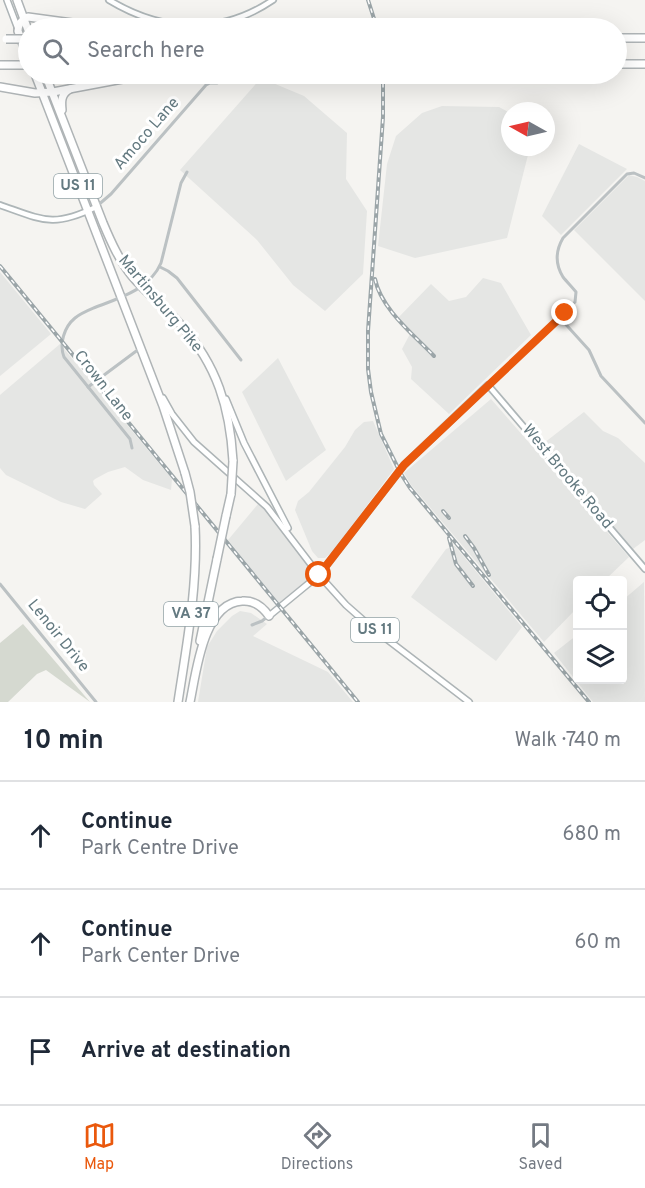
<!DOCTYPE html>
<html lang="en">
<head>
<meta charset="utf-8">
<style>
  body { margin:0; font-family:Overpass,sans-serif; background:#f2f2f3; color:#1f2937 }
  .controls { position:absolute; right:18px; bottom:18px; display:grid; overflow:hidden; border-radius:6px; box-shadow:0 6px 24px #0002 }
  .controls button { width:54px; height:54px; display:grid; place-items:center; padding:0; border:0; border-bottom:2px solid #e0e1e3; background:#fff; color:#1f2937; font:30px sans-serif }
  .compass { position:absolute; left:501px; top:102px; width:54px; height:54px; border-radius:50%; background:#fff; box-shadow:0 6px 24px #0002; rotate:278deg }
  .stop { position:absolute; width:18px; height:18px; margin:-14px; border:4px solid #ea580c; border-radius:50%; background:#fff }
  .stop.end { background:#ea580c; border-color:#fff; box-shadow:0 2px 6px #0008 }
  .list { margin:0; padding:0; list-style:none }
  h2 { display:flex; justify-content:space-between; align-items:center; height:78px; margin:0; padding:0 24px; font-size:26px }
  h2 small { font-size:20px; font-weight:400; color:#747a83 }
  .list li { display:grid; grid-template-columns:39px 1fr auto; gap:18px; align-items:center; box-sizing:border-box; height:108px; padding:0 24px; border-top:2px solid #e0e1e3 }
  .list b { display:block; font-size:22px; white-space:nowrap }
  .list p { margin:0; font-size:20px; white-space:nowrap; color:#747a83 }
  .list em { font-size:20px; font-style:normal; color:#747a83 }
  .icon { flex:none; width:33px; height:33px; fill:none; stroke:currentColor; stroke-width:2; stroke-linecap:round; stroke-linejoin:round }
  .map { position:relative; flex:none; width:645px; height:702px; overflow:hidden }
  .search { position:absolute; background:#fff; box-shadow:0 6px 24px #0002; left:18px; right:18px; top:18px; height:66px; display:flex; align-items:center; gap:15px; box-sizing:border-box; padding:0 21px; border-radius:33px; color:#747a83; font-size:22px }
  .sheet { height:402px; background:#fff }
  nav { display:flex; justify-content:space-around; align-items:center; box-sizing:border-box; height:84px; border-top:2px solid #e0e1e3; background:#fff; font-size:16px; color:#747a83 }
  nav a { display:grid; justify-items:center; gap:3px }
  nav .on { color:#ea580c }
  .map>svg:first-child { display:block }
  .built { fill:#e5e6e4 }
  .green { fill:#d5d9d0 }
  .lines { fill:none; stroke-linecap:round; stroke-linejoin:round }
  .secondary-casing { stroke:#aeb6b8; stroke-width:8 }
  .primary-casing { stroke:#adb4b6; stroke-width:8 }
  .highway-casing { stroke:#afb4b6; stroke-width:10 }
  .street { stroke:#bbc1c3; stroke-width:3 }
  .secondary { stroke:#fff; stroke-width:4.5 }
  .primary { stroke:#fff; stroke-width:5 }
  .highway { stroke:#fff; stroke-width:7 }
  .rail-casing { stroke:#9ba5a8; stroke-width:4 }
  .rail { stroke:#fff; stroke-width:1.5; stroke-dasharray:4.5; stroke-linecap:butt }
  .highway-bridge-casing { stroke:#afb4b6; stroke-width:10; stroke-linecap:butt }
  .highway-bridge { stroke:#fff; stroke-width:7 }
  .route { stroke:#ea580c; stroke-width:8 }
  .labels { text-anchor:middle; dominant-baseline:central; stroke-width:6; stroke-linejoin:round; paint-order:stroke }
  .shield { fill:#fff; stroke:#92a2a7; stroke-width:1.5 }
  .shield-label { font-size:15px; font-weight:bold; fill:#647a81 }
  .street-label { font-size:16px; fill:#647a81; stroke:#fff }
</style>
</head>
<body>
<div class="map">
<svg width="645" height="702" viewBox="0 0 645 702">
  <rect width="100%" height="100%" fill="#f5f4f1"/>
  <!-- built -->
  <g class="built">
    <path d="M261,78l43,18 43,37 -1,46 21,32 -4,63 -38,37 -32,-26 -36,-45 -77,-70z"/>
    <path d="M442,106l57,1 11,6v34h20l-23,91 -92,20 -37,-12 9,-82 9,-28 26,-23z"/>
    <path d="M579,144l48,25 -66,66 -19,-19z"/>
    <path d="M629,175l8,2 8,4v120l-71,-71z"/>
    <path d="M0,272l51,62 -51,42z"/>
    <path d="M483,278l18,5 30,52 -82,79 -38,-35 1,-12 -10,-18 9,-17 -15,-12 35,-36 18,17 17,-4z"/>
    <path d="M60,344l112,135 -1,11 -28,-10 -18,-13 -17,5 -13,7 -2,2 1,4 8,9 -17,15 -24,-7 -55,-27 -6,-7v-73z"/>
    <path d="M278,358l48,92 -40,31 -44,-89z"/>
    <path d="M491,399l138,158 -24,23h-27l-1,28 -33,34 -133,-157 -7,-12z"/>
    <path d="M584,412l19,19 15,7 27,25v77l-12,9 -89,-106z"/>
    <path d="M373,421l21,48 -60,81 -9,8h-7l-6,-7 -17,-41 3,-9 11,-9 36,-45 10,-17 9,-8z"/>
    <path d="M258,504l14,13 39,52v6l-4,6 -28,22 -51,-63z"/>
    <path d="M455,546l67,81 -26,34 -85,-64 35,-48z"/>
    <path d="M644,582l1,120h-52l-39,-49 23,-18 1,45h44l1,-80z"/>
    <path d="M240,611l11,2 16,11 -14,12 75,36 25,30h-155l9,-55 10,-16 15,-15z"/>
  </g>
  <!-- green -->
  <path class="green" d="M23,624l67,78 -44,-32 -9,4 -29,28h-8v-59z"/>
  <g class="lines">
    <!-- secondary casing -->
    <g class="secondary-casing">
      <g id="secondary">
        <path d="M109,0c53,32 111,36 164,0"/>
        <path d="M0,205c43,15 53,23 96,2"/>
        <path d="M319,575l85,-110 84,-80 157,184"/>
      </g>
    </g>
    <!-- primary casing -->
    <g class="primary-casing">
      <g id="primary">
        <path d="M7,0l11,29"/>
        <path d="M163,398l9,16 22,28 73,65 52,68 27,30 25,22 98,75"/>
        <path d="M226,399l18,44 44,85"/>
        <path d="M269,616l50,-41"/>
      </g>
    </g>
    <!-- highway casing -->
    <g class="highway-casing">
      <g id="highway">
        <path d="M17,0l11,30"/>
        <path d="M616,38h29"/>
        <path d="M28,58l-10,-27c0,-7 3,-11 10,-14l81,11"/>
        <path d="M616,64h29"/>
        <path d="M0,65h28"/>
        <path d="M35,74l128,332 22,67"/>
        <path d="M45,74l58,149c8,19 16,37 29,53 15,18 34,32 49,49 36,40 49,83 52,136"/>
        <path d="M0,87l35,6 18,-1 96,-18"/>
        <path d="M62,110c-1,-9 -1,-16 8,-21"/>
        <path d="M226,516l5,-22"/>
        <path d="M200,641l17,-82"/>
        <path d="M178,702c9,-59 20,-117 17,-176"/>
        <path d="M190,702c6,-28 13,-99 52,-101 12,-1 20,5 27,15"/>
      </g>
    </g>
    <!-- street -->
    <g class="street">
      <path d="M97,206l14,-12 95,-109 4,-2h7"/>
      <path d="M160,267l8,4 9,7 64,82"/>
      <path d="M560,318l29,32 12,26 44,47"/>
      <path d="M489,385l86,-83 1,-10c-4,-5 -9,-10 -13,-15 -8,-13 -7,-27 0,-39l64,-64 7,-1 11,5"/>
      <path d="M88,387l51,-38"/>
      <path d="M132,448l-2,-9 -66,-82c-5,-13 0,-30 11,-39 6,-5 14,-8 21,-11 24,-9 54,-18 65,-44l20,-80 6,-11"/>
      <path d="M0,584l96,118"/>
      <path d="M252,625l10,-4 5,-4"/>
    </g>
    <!-- secondary -->
    <use href="#secondary" class="secondary"/>
    <!-- primary -->
    <use href="#primary" class="primary"/>
    <!-- highway -->
    <use href="#highway" class="highway"/>
    <!-- rail casing -->
    <g class="rail-casing">
      <g id="rail">
        <path d="M368,0l9,28"/>
        <path d="M383,74v43l-15,214v38l3,23 10,42 20,40 9,14 179,214"/>
        <path d="M0,266l358,436"/>
        <path d="M375,279c6,30 39,56 59,77"/>
        <path d="M443,511l6,7"/>
        <path d="M465,536l9,12 15,27"/>
        <path d="M449,538l7,26 17,22"/>
      </g>
    </g>
    <!-- rail -->
    <use href="#rail" class="rail"/>
    <!-- highway-bridge casing -->
    <g class="highway-bridge-casing">
      <g id="highway-bridge">
        <path d="M6,39h22"/>
        <path d="M185,473l5,19 5,34"/>
        <path d="M231,494l2,-33"/>
        <path d="M217,559l9,-43"/>
      </g>
    </g>
    <!-- highway-bridge -->
    <use href="#highway-bridge" class="highway-bridge"/>
  </g>
  <g class="lines">
    <!-- route -->
    <path class="route" d="M319,575l85,-110 161,-152"/>
  </g>
  <g class="labels">
    <!-- shield labels -->
    <g class="shield">
      <rect x="54" y="174" width="48" height="24" rx="4.5"/>
      <rect x="164" y="602" width="54" height="24" rx="4.5"/>
      <rect x="351" y="618" width="48" height="24" rx="4.5"/>
    </g>
    <g class="shield-label">
      <text x="78" y="186">US 11</text>
      <text x="191" y="614">VA 37</text>
      <text x="375" y="630">US 11</text>
    </g>
    <!-- street labels -->
    <g class="street-label">
      <text transform="translate(147 134) rotate(-49)">Amoco Lane</text>
      <text transform="translate(160 304) rotate(50)">Martinsburg Pike</text>
      <text transform="translate(103 386) rotate(52)">Crown Lane</text>
      <text transform="translate(567 477) rotate(50)">West Brooke Road</text>
      <text transform="translate(58 636) rotate(51)">Lenoir Drive</text>
    </g>
  </g>
</svg>
<div class="controls">
<button><svg class="icon" aria-label="locate" viewBox="0 0 24 24"><circle cx="12" cy="12" r="6"/><path d="M12 2v4M12 18v4M2 12h4M18 12h4"/></svg></button>
<button><svg class="icon" aria-label="layers" viewBox="0 0 24 24"><path d="M12 4l9 5-9 5-9-5zM3 14l9 5 9-5"/></svg></button>
</div>
<svg class="compass" viewBox="-18 -18 36 36"><path d="M0-13l5 13h-10z" fill="#e53935"/><path d="M0 13l5-13h-10z" fill="#747a83"/></svg>
<div class="stop" style="left:319px;top:575px"></div>
<div class="stop end" style="left:565px;top:313px"></div>
<div class="search"><svg class="icon" aria-label="search" viewBox="0 0 24 24"><circle cx="10" cy="10" r="6"/><path d="M15 15l6 6"/></svg>Search here</div>
</div>
<section class="sheet">
<h2>10 min<small>Walk · 740 m</small></h2>
<ul class="list">
<li><svg class="icon" aria-label="ahead" viewBox="0 0 24 24"><path d="M12 20V5M6 11l6-6 6 6"/></svg><div><b>Continue</b><p>Park Centre Drive</p></div><em>680 m</em></li>
<li><svg class="icon" aria-label="ahead" viewBox="0 0 24 24"><path d="M12 20V5M6 11l6-6 6 6"/></svg><div><b>Continue</b><p>Park Center Drive</p></div><em>60 m</em></li>
<li><svg class="icon" aria-label="arrive" viewBox="0 0 24 24"><path d="M6 21V4h12l-3 4 3 4H6"/></svg><div><b>Arrive at destination</b></div></li>
</ul>
</section>
<nav>
<a class="on"><svg class="icon" aria-label="map" viewBox="0 0 24 24"><path d="M3 6l6-2 6 2 6-2v14l-6 2-6-2-6 2zM9 4v14M15 6v14"/></svg>Map</a>
<a><svg class="icon" aria-label="directions" viewBox="0 0 24 24"><path d="M12 3l9 9-9 9-9-9zM9 14v-3h6M13 9l2 2-2 2"/></svg>Directions</a>
<a><svg class="icon" aria-label="saved" viewBox="0 0 24 24"><path d="M7 4h10v16l-5-4-5 4z"/></svg>Saved</a>
</nav>
</body>
</html>
